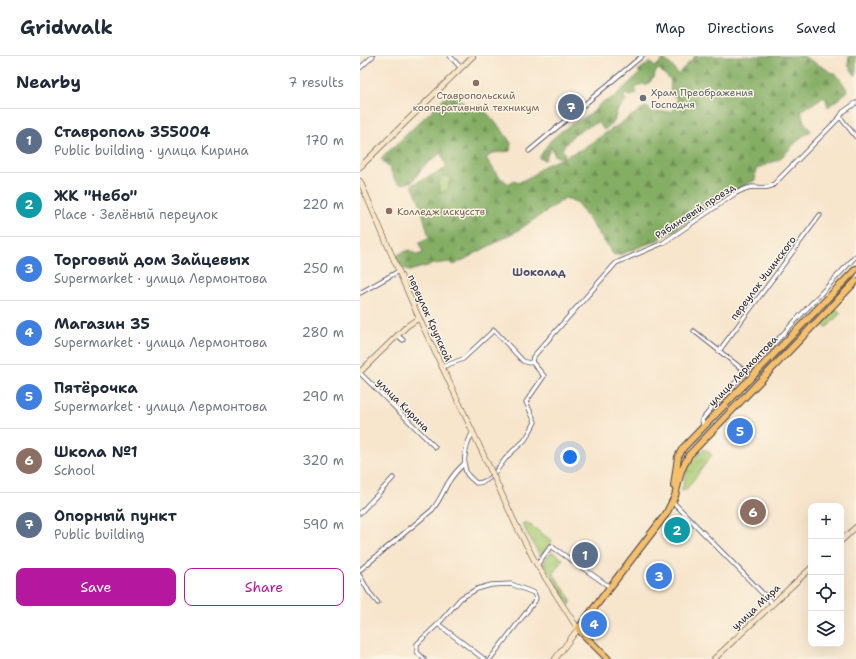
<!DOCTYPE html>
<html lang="en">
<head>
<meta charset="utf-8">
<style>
  body { margin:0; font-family:"Shantell Sans",sans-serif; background:#f6f6f7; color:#1f2937 }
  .controls { position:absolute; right:12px; bottom:12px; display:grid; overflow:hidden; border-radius:8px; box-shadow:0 4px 16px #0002 }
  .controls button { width:36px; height:36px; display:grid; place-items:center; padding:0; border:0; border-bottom:1px solid #e0e1e3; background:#fff; color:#1f2937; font:20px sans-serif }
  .you { position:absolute; left:210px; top:401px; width:14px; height:14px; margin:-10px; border:3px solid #fff; border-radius:50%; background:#1a73e8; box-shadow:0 0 0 6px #1a73e833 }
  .badge { display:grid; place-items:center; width:26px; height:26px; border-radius:50%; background:#b5179e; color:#fff; font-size:13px; font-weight:700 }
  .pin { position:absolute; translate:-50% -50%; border:2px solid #fff; box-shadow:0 1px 4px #0006 }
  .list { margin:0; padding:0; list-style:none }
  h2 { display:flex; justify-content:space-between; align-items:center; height:52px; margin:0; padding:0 16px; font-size:17px }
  h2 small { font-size:13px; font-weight:400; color:#747a83 }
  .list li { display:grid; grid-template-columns:26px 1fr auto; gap:12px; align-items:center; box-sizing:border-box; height:64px; padding:0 16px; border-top:1px solid #e0e1e3 }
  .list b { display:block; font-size:15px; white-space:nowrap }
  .list p { margin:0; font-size:13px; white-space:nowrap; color:#747a83 }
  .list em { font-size:13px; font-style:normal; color:#747a83 }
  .actions { display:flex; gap:8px; padding:12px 16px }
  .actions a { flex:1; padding:9px 0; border:1px solid #b5179e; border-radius:8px; text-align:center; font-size:14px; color:#b5179e }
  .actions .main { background:#b5179e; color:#fff }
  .icon { flex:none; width:22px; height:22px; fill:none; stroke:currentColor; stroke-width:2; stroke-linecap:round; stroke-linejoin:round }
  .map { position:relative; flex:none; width:496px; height:603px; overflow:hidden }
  header { display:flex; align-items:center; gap:24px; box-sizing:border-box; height:56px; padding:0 20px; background:#fff; border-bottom:1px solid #e0e1e3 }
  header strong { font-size:19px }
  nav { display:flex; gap:22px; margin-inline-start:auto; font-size:14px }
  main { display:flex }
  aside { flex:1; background:#fff }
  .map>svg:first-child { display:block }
  .grass { fill:url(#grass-tufts); stroke:#647657 }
  .forest { fill:url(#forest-firs); stroke:#546850 }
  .pitch { fill:#a7ca73; stroke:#647657 }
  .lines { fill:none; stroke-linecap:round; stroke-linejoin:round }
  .street-casing { stroke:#423f51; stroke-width:5 }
  .secondary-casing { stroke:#423f51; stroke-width:6 }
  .primary-casing { stroke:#423f51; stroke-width:8 }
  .street { stroke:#fff; stroke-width:3.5 }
  .secondary { stroke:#fbe6c4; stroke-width:5 }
  .primary { stroke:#f6c06b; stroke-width:6 }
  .secondary-bridge-casing { stroke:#423f51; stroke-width:6; stroke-linecap:butt }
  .secondary-bridge { stroke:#fbe6c4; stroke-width:5 }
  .education-dot { fill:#8d6e63; stroke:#fcf5e5; stroke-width:1.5 }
  .worship-dot { fill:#6b7280; stroke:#fcf5e5; stroke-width:1.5 }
  .labels { text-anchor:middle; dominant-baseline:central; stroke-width:3; stroke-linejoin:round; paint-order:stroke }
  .worship-label { font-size:10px; fill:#5b616d; stroke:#fcf5e5; text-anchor:start }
  .education-label { font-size:10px; fill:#785e54; stroke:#fcf5e5 }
  .street-label { font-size:10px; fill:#22223b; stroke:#fcf5e5 }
  .neighbourhood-label { font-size:11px; font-weight:bold; fill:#525072; stroke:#fcf5e5 }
</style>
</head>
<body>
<header>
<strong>Gridwalk</strong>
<nav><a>Map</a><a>Directions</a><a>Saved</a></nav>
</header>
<main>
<aside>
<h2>Nearby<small>7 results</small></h2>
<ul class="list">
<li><span class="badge" style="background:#5c6f8a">1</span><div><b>Ставрополь 355004</b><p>Public building · улица Кирина</p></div><em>170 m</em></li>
<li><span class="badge" style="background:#0f9aa8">2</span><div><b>ЖК &quot;Небо&quot;</b><p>Place · Зелёный переулок</p></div><em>220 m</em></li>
<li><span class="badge" style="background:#3f7fe0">3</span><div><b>Торговый дом Зайцевых</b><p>Supermarket · улица Лермонтова</p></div><em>250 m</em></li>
<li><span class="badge" style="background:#3f7fe0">4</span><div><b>Магазин 35</b><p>Supermarket · улица Лермонтова</p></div><em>280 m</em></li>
<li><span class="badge" style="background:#3f7fe0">5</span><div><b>Пятёрочка</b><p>Supermarket · улица Лермонтова</p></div><em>290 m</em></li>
<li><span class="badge" style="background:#8d6e63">6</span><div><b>Школа №1</b><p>School</p></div><em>320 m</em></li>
<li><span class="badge" style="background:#5c6f8a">7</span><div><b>Опорный пункт</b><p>Public building</p></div><em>590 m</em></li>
</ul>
<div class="actions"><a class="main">Save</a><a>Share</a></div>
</aside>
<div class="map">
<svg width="496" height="603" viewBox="0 0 496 603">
  <defs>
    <pattern id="grass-tufts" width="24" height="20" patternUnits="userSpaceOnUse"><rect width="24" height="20" fill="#a7ca73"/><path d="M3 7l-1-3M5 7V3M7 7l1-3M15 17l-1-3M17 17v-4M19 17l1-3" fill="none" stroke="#8fad64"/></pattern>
    <pattern id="forest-firs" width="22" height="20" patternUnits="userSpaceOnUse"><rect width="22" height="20" fill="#85ae65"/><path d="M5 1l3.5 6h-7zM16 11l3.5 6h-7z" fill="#6c8d54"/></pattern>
  </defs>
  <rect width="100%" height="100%" fill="#fcf5e5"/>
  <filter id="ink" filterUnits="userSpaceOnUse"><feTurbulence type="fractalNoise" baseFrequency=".025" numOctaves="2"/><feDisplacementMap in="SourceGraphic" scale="8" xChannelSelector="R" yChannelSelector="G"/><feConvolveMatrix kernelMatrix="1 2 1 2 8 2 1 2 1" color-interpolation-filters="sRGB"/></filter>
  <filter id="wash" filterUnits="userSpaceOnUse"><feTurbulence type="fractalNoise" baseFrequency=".012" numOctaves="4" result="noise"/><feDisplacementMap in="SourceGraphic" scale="16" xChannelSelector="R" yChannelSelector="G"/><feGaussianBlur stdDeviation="0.9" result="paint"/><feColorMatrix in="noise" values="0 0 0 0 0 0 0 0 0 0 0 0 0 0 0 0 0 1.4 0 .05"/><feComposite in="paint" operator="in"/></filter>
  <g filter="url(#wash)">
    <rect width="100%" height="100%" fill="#f7e5cc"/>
    <!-- grass -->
    <g class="grass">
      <path d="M496,218v2l-173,179v-1z"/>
      <path d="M476,253l5,4 -15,15 -4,-4z"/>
      <path d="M344,393l8,6 -27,36 -2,-1 -2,2 7,-26 14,-16z"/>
      <path d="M166,466l26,19 -11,14 -1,1 -18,-32z"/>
      <path d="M192,496l11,7 -10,14 18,27 -1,5 -26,-41 2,-6z"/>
    </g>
    <!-- forest -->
    <g class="forest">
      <path d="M335,0h108l35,20 10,15 -20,16 -3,-11 -24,15 3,11 7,9 -11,7 -20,21 -24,10 -1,11 -46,26 -28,20 -21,13 -38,15 -8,1 -37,-52 -11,-5 -49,33 -63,34 -4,-3 -16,2 -25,7 -8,-5 -5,-10 3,-2 10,-4 8,5 6,-2 -4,-10 10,-6 -10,-37 -7,-15c12,-7 24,-11 35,-17l-6,-15 -19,15 -10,14 -11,2 -6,-4 -5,-11 -9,-10 70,-67 21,18 8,-5 22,25 9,13 -1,8 -17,2 -7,5 12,18 11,8 5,-4 4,3 15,-8 9,-8 40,-18 63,-42 3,1 5,5 21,-2 3,-14 -7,-2 1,-14 -12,-12 -4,4 -1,5 -9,8 -2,-3 -8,6 2,4 -6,3 -5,-2 -2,2 2,5 -9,10 -3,11 -10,8 -6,-8c-5,3 -10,4 -15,7 -9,4 -15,12 -21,20l3,5 -1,2c-11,3 -9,-2 -13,-9l-6,13 -6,-2 11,-17 14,-12 28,-16 8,-9 14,-7 26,-24 -2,-2 12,-9 5,5 9,-8 8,7 6,8z"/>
      <path d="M489,0h7v19h-1l-7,-10z"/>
    </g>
    <!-- pitch -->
    <path class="pitch" d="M83,120l7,1 -2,12 -7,4 -3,-9z"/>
  </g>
  <g filter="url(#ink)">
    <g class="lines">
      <!-- street casing -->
      <g class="street-casing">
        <g id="street">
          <path d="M90,0l11,12"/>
          <path d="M0,12l13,-12"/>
          <path d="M480,61l16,20"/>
          <path d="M169,95l113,-95"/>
          <path d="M0,237l39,-22"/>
          <path d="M334,275l52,41"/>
          <path d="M37,279l6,5"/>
          <path d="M359,295l101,-136"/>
          <path d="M82,311l21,-8 31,-29 29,31 6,2 3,-1"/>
          <path d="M0,317l75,74"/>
          <path d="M343,371l-1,-7 16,-20 50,-50 88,-94"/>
          <path d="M113,376c-6,10 -12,31 -6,42 2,3 6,6 9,9 16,0 22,-17 32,-27 5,-6 11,-10 16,-15 4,-5 8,-13 11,-19l-9,-20 18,-26 -12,-14 1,-5 83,-94 47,-20 73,-50c6,-3 11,-5 16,-6 8,0 13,2 20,-1l68,-69 3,-5 13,-9"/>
          <path d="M313,446l100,102"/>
          <path d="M0,457l33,-35"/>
          <path d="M177,509l14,-19 59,41"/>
          <path d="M0,514l72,-60c7,-8 11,-18 16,-27 5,-8 10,-14 17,-20"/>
          <path d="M0,520l9,16 9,11"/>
          <path d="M78,568l46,35"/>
          <path d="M64,603l-7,-7v-8l21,-20 23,-26 16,-9 14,-4 20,-1 23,9 2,5 -1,3 -45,58"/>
        </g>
      </g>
      <!-- secondary casing -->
      <g class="secondary-casing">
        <g id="secondary">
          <path d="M0,111l113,-111"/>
          <path d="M0,125l59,137 67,142"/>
          <path d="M0,316l47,-46 12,-8"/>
          <path d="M156,469l21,40 41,64 -23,30"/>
          <path d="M481,485l15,-14"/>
          <path d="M354,603l97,-91"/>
        </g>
      </g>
      <!-- primary casing -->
      <g class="primary-casing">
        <g id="primary">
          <path d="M314,430l4,-29 5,-9 173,-179"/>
          <path d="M248,603l-30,-30 88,-115 9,-18 6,-25 8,-16 167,-174"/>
        </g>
      </g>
      <!-- street -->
      <use href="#street" class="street"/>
      <!-- secondary -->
      <use href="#secondary" class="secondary"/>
      <!-- primary -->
      <use href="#primary" class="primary"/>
      <!-- secondary-bridge casing -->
      <g class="secondary-bridge-casing">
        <path id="secondary-bridge" d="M126,404l30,65"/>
      </g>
      <!-- secondary-bridge -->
      <use href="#secondary-bridge" class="secondary-bridge"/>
    </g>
  </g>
  <!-- markers -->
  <g class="education-dot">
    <circle cx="116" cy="27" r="4"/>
    <circle cx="29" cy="155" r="4"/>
  </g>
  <circle class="worship-dot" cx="283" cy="42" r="4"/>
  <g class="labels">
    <!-- worship labels -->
    <g class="worship-label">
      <text x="291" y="36">Храм Преображения<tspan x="291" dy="12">Господня</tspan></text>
    </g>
    <!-- education labels -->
    <g class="education-label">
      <text x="116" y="39">Ставропольский<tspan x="116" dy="12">кооперативный техникум</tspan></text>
      <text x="37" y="155" text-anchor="start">Колледж искусств</text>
    </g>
    <!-- street labels -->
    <g class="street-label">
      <text transform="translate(335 155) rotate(-33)">Рябиновый проезд</text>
      <text transform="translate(403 222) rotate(-53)">переулок Ушинского</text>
      <text transform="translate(70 262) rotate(66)">переулок Крупской</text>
      <text transform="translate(383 315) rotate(-46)">улица Лермонтова</text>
      <text transform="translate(43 349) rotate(45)">улица Кирина</text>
      <text transform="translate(396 551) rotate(-43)">улица Мира</text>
    </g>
    <!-- neighbourhood labels -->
    <g class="neighbourhood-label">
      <text x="179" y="216">Шоколад</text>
    </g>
  </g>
</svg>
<div class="controls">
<button>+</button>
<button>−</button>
<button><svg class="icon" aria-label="locate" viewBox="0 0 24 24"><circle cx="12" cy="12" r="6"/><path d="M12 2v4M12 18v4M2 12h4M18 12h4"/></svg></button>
<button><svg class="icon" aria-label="layers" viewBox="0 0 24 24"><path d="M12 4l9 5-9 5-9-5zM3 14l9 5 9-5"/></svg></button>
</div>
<div class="you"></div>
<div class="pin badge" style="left:225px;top:499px;background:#5c6f8a">1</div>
<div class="pin badge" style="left:317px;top:474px;background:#0f9aa8">2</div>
<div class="pin badge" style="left:299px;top:520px;background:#3f7fe0">3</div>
<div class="pin badge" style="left:234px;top:568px;background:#3f7fe0">4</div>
<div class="pin badge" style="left:380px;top:375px;background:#3f7fe0">5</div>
<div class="pin badge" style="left:393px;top:456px;background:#8d6e63">6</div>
<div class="pin badge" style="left:211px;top:51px;background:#5c6f8a">7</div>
</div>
</main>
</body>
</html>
